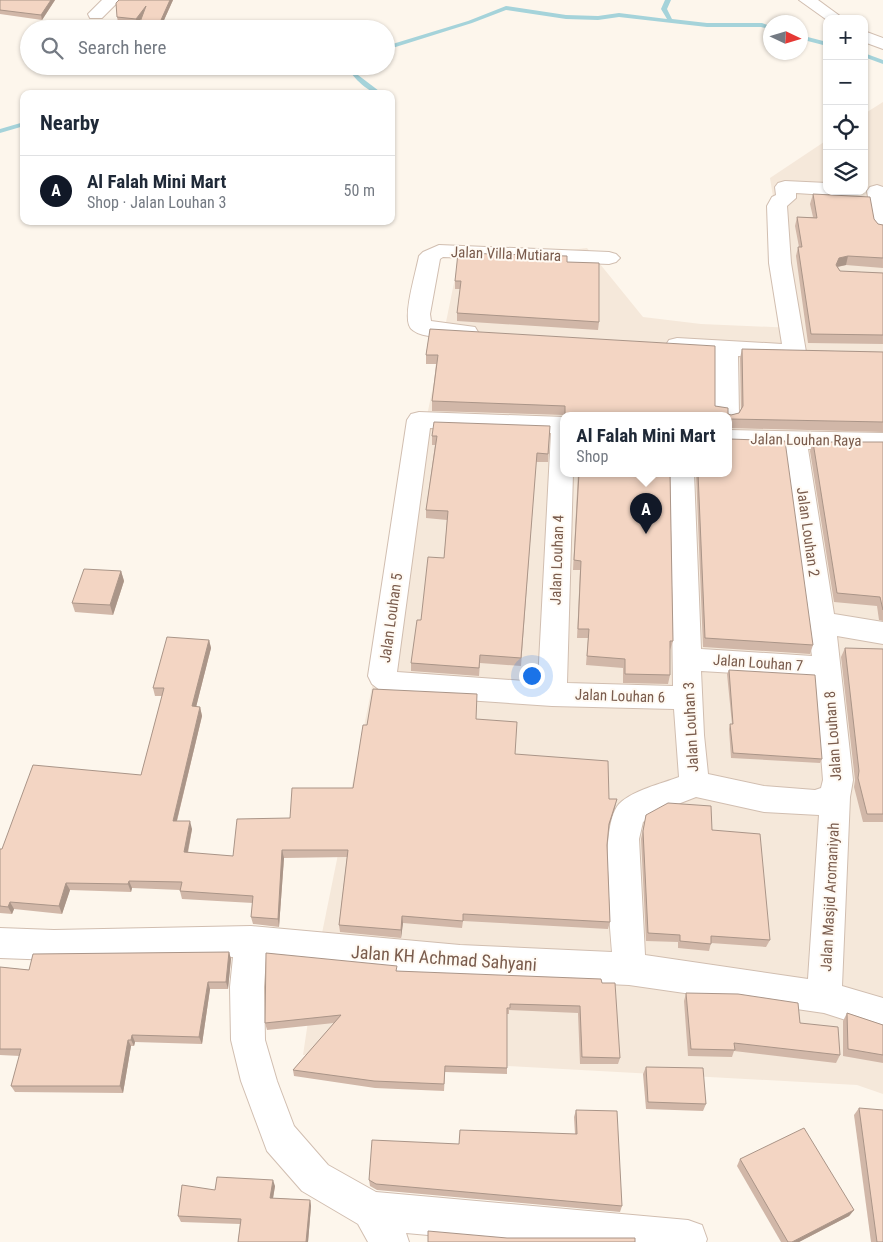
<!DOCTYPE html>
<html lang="en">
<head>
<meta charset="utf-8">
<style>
  body { margin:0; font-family:"Roboto Condensed",sans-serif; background:#f2f2f3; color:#1f2937 }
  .controls { position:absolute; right:15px; top:15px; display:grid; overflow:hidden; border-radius:10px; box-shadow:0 1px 4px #0004 }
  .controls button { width:45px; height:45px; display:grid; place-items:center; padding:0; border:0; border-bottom:1px solid #e0e1e3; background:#fff; color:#1f2937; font:25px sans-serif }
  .compass { position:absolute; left:763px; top:15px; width:45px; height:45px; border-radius:50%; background:#fff; box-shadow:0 1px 4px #0004; rotate:94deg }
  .you { position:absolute; left:531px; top:675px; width:18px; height:18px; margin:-12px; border:4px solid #fff; border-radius:50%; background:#1a73e8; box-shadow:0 0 0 8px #1a73e833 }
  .badge { display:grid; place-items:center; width:32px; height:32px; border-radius:50%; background:#111827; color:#fff; font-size:16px; font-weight:700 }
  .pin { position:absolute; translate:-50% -41px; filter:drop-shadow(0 1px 2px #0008) }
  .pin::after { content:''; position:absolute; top:26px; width:18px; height:15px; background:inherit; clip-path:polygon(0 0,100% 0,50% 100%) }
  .popup { position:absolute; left:560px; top:412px; width:172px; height:65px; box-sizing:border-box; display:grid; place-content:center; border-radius:10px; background:#fff; filter:drop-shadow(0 1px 4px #0005); font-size:16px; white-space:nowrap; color:#747a83 }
  .popup b { font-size:19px; color:#1f2937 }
  .popup::after { content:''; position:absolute; left:50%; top:100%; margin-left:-10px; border:10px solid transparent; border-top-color:#fff }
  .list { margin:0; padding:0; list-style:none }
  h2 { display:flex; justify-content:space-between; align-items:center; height:65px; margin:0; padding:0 20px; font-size:21px }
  h2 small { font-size:16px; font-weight:400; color:#747a83 }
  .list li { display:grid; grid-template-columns:32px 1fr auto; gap:15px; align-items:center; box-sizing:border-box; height:70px; padding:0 20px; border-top:1px solid #e0e1e3 }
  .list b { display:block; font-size:19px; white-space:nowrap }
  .list p { margin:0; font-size:16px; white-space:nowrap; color:#747a83 }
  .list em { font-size:16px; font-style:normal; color:#747a83 }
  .icon { flex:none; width:28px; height:28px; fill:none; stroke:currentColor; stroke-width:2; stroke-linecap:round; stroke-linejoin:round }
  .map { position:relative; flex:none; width:883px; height:1242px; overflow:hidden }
  .search { position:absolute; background:#fff; box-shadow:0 1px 4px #0004; left:20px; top:20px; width:375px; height:55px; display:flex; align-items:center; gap:12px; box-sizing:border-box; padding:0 18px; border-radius:28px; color:#747a83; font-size:19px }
  .panel { position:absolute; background:#fff; box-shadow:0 1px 4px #0004; left:20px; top:90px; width:375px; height:135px; border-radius:10px }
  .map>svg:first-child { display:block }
  .residential { fill:#f5e8da; fill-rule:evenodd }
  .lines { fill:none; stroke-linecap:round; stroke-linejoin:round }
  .stream { fill:#a5d3da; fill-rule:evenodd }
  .minor-casing { stroke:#d1beb0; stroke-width:2 }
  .minor { fill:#fff; fill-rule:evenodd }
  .wall { fill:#d1b7a8 }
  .shaded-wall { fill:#aa9588 }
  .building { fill:#f3d5c3; stroke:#aa9588 }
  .labels { text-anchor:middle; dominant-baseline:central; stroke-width:4; stroke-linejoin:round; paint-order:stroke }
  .street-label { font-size:15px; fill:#7a5c4d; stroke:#fffaf3 }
  .near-street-label { font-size:18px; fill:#7a5c4d; stroke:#fffaf3 }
</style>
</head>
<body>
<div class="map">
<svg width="883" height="1242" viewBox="0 0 883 1242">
  <rect width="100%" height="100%" fill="#fdf6ec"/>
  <!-- residential -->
  <path class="residential" d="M883,102v992l-26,-9 -554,-30 16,-107 139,-685 129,-15 56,69 58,7 93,4 -24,-150 57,-38v51h37v-77zM564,415h164v58h-164z"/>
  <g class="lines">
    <!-- stream -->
    <g class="stream">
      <path d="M665,0h6l-4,9 5,10 35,4h55l8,3v3l-9,-2h-54l-88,-10 -21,3 -32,-1 -60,-9 -34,13 -86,27v-4l82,-25 38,-15 60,9 32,1 21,-3 48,6 -6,-10z"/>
      <path d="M800,35l27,7v4l-27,-7z"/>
      <path d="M864,53l19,7v4l-19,-7z"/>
      <path d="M346,66h6l6,9 25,19c-15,0 -29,-16 -37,-28z"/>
      <path d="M24,122v4l-24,7v-4z"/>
    </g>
    <!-- minor casing -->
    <g class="minor-casing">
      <g id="minor">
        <path d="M102,0h18l-18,18h-12l-2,-4z"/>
        <path d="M799,0h19l26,19 -17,1z"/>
        <path d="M864,31l19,7v11l-19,-7z"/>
        <path d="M785,181l42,2v8h8l-8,4 -31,-2v5l-9,8 4,57 15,89 -3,5 -8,2 -57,-3 1,59 -4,6 -7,2v-8h-13v-61l-46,-4 -3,-5 3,-5 8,-2 105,6 -13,-81 -2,-57 5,-9 4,-2 -1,-8 3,-4z"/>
        <path d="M877,185l6,2v46l-7,-2 -3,-4 -6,-36 3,-4z"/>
        <path d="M439,245l170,7 7,2 4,4 -4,4 -7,2 -166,-7 -3,2 -10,55 1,7 44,6 3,5 -3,5c-12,3 -23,1 -35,0 -8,0 -28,-2 -31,-12 -5,-14 7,-53 10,-69l4,-4z"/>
        <path d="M419,412l145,5v56h9l-6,210 106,3 -3,-213h24l7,176 111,7 -28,-207 -56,-3v-16l155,3v16h-75l26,165 49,8v22l-46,-8 16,144 -3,17 -8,189 41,12v34l-59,-19 -195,-28 -169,-8 -194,-19 -2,29 1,53 12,41 17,45 34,39 48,27 312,28 14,5 5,14 -1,3h-200l-100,-9 3,9h-41l-10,-18 -56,-33 -35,-40 -26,-70 -10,-41 -1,-53 3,-30 -179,3 -54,-2v-30l54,2 197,-4 209,19 152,7c-2,-30 -13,-126 7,-148 14,-14 42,-20 60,-27l-5,-68 -122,-3 -145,-10 -26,-5 -9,-7 -4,-8 39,-256 4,-6zM430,428l121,5 -13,249 -141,-10zM701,671l114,7 8,102 -2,8 -6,2 -51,-4 -56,-12 -4,-39zM696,797l68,15 55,3 -11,164 -163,-24 -6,-116 4,-17 17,-11z"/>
      </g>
    </g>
    <!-- minor -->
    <use href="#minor" class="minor"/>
  </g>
  <!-- wall -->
  <g class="wall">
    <path d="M0,0h55l-13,20 -42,-6z"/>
    <path d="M119,0h54l-13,29h-14l-5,-2 -1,-5 1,-4 -4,6 -19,-2 -1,-5z"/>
    <path d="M813,194l61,25 4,5 5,1v43l-37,-3 -8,2 2,4 43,2v71l-75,-1 -12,-87 2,-9h1l-4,-21 2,-9h16l-3,-13z"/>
    <path d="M567,262l32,60 -1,8 -141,-9v-8l3,-24h-5v-8z"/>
    <path d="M430,329l285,77 16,9 8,-2 2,-4 -1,-51 2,-9 141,3v80l-154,-4 1,11 83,206 -3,9 -107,-7 -7,-174h-4h36v-58h-164l-132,-4v-10l4,-37h-10v-9z"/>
    <path d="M550,426l-2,36h-12l-15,204 -41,-3 -1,13 -68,-5v-8l10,-43 23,-62 3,-38 -21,-2v-8l9,-65h-3v-9z"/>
    <path d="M813,442h70v179l-4,-1 -2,-14 -43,-4 -24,-151z"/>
    <path d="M578,473h92l3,168 -3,9v25l-2,9 -45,-1v-15l-37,-3 2,-27h-11l3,-68h-7z"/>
    <path d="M121,571l3,10 -11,34 -38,-3 -3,-9z"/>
    <path d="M209,640l2,8 -15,59h4l2,9 -25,105 15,8 -4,24 45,3 57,-38 63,-30 14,-63 109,-6 39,35 94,45 6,8 -7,21 -1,17 3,77 -2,7 -145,-8 -1,7 -59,-5 -2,15 -61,-6 -1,-7 8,-68 -63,1 -5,69 -26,-3 -2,-7 2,-14 -71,-4 -2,-8v-1l-48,-2 -1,4 -61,-2 -8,24 -48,-5 -2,5 -12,-1v-64h2l139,-74 21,-79h-7l-2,-8z"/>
    <path d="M845,648l38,1v173h-20l-9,-35 1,-7 -14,-123z"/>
    <path d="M729,670l93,89 -2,4 -89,-5 -2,-29 1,-5h2l-5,-50z"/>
    <path d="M646,815l66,15 58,110 -4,7 -55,-4 -2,8 -31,-3v-6l-32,-1 -5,-102z"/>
    <path d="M229,952l2,7 -3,30h-18l-8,55 -67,-2 -1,4h-3l-8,47 -108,-1 -4,-6 9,-30 -20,-1v-88l29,3z"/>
    <path d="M397,971l205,12 18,75 -2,6h-38l-2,-51 -69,-3v4h-2v60l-62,-2 -1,19 -69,-3 -81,-12 -1,-6 41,-47 -67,7 -2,-7z"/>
    <path d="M686,993l154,62 -4,8 -102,-12 -2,6 -44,-1 -4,-55z"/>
    <path d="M847,1013l36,12v38l-40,-7v-35z"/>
    <path d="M646,1067l60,37 -3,7 -57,-2 -3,-35z"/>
    <path d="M859,1108l24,134h-12l-17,-127z"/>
    <path d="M576,1110l46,96 -2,6 -243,-22 -7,-4 -1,-6 90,-36 116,-10 -1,-17z"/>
    <path d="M740,1159l114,51 -5,6 -50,26h-18l-44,-76z"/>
    <path d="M275,1186l-2,12 37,2 1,6 -3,36h-70l2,-18 -59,-2 -3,-6 37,-26z"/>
  </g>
  <!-- shaded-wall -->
  <g class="shaded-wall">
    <path d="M51,0h4l-13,20 -1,-5z"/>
    <path d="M170,0h3l-13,29h-3z"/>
    <path d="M146,6l1,5 -10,13 -1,-5z"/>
    <path d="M848,256l-2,9 -10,2v-2l3,-7z"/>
    <path d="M121,571l3,10 -11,34 -3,-10z"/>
    <path d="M209,640l2,8 -17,67 -2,-9z"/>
    <path d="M200,707l2,9 -27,112 -2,-7z"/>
    <path d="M617,799l-2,8 -8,25 2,-8z"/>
    <path d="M190,821l2,8 -6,31 -2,-8z"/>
    <path d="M282,850l2,8 -5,69 -1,-8z"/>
    <path d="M129,881l3,7 -1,4 -3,-8z"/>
    <path d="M66,883l4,7 -8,24 -3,-8z"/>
    <path d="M10,902l4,7 -2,5 -4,-7z"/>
    <path d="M402,916l1,7 -2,15v-8z"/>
    <path d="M229,952l2,7 -3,30 -2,-7z"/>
    <path d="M208,982l2,7 -8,55 -3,-7z"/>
    <path d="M132,1035l3,7 -1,4 -3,-6z"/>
    <path d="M128,1040l3,6 -8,47 -3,-7z"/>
    <path d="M273,1180l2,6 -3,18 -2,-6z"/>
    <path d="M310,1200l1,6 -3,36h-2z"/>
    <path d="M854,1210l-5,6 -50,26h-7z"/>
  </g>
  <!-- building -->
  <g class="building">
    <path d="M0,0h51l-10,15 -41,-5z"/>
    <path d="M119,0h51l-13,29 -17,-7 6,-16 -10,13 -19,-2 -1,-14z"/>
    <path d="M813,194l57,3 4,22 4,5 5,1v33l-35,-2 -9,2 -3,7 4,6 43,2v62l-72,-1 -13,-87h4l-5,-30 20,1z"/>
    <path d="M458,253l109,3v6l32,1v59l-142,-9 4,-32h-6z"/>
    <path d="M430,329l285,17v60l13,2v6l3,1 8,-2 4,-7 -1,-57 141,3v70l-153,-3 -2,1v-5h-163v-9l-133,-5 6,-46h-12z"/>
    <path d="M434,422l116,4 -2,28 -11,-1 -16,205 -41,-3 -1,13 -68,-5 6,-43h4l7,-63 16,1 4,-47 -22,-1 11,-74h-5z"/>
    <path d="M728,424l2,15 55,2 28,204 -108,-7 -7,-165h30z"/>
    <path d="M813,442h70v168l-3,-13 -43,-4z"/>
    <path d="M579,473h91l3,168h-3v34l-45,-1v-15l-38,-3 2,-27h-11l3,-68 -7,-1z"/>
    <path d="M84,569l37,2 -11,34 -38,-2z"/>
    <path d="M167,637l42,3 -17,66 8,1 -27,114h17l-6,31 49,4 4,-37 53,-1 2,-30h61l10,-63h4l6,-36 104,5 -1,25 41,3 -2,32 93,7 1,38h8l-8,25 -2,21 3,77 -147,-8v7l-61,-5 -1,14 -62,-5 9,-75h-66l-4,69 -27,-2 2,-21 -73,-5 2,-9 -53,-1 -1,3 -62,-1 -7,23 -49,-4 -2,5 -8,-1v-57h2l31,-84 108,10 23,-87h-11z"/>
    <path d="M845,648l38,1v165h-16l-9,-36 1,-7z"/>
    <path d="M729,670l86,5 7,84 -89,-6 -3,-29h3z"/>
    <path d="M668,803l43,3 1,24 48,4 10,106 -59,-4v8l-31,-3v-6l-32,-2 -5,-102 3,-16z"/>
    <path d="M229,952l-3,30h-18l-9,55 -67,-2 -1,5h-3l-8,46h-109l10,-37h-21v-82l29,3 4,-16z"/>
    <path d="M266,953l131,13 -1,5 205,8 1,4h13l5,75 -38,-1 -2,-51 -70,-2v4h-3v60l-62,-2 -1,18 -70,-3 -81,-11 48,-55 -76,8z"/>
    <path d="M686,993l52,1 60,9 2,20 38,4 2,28 -106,-12 1,7 -44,-1z"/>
    <path d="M847,1013l36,12v30l-35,-6z"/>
    <path d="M646,1067l57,1 3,36 -58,-2z"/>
    <path d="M859,1108l24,2v132h-6z"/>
    <path d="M576,1110l41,1 5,95 -246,-22 -7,-4 3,-40 87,4 1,-14 117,4z"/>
    <path d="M804,1128l50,82 -62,32h-4l-48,-83z"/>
    <path d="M217,1177l56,3 -3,18 40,2 -4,42h-68l3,-23 -63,-3 4,-31 33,5z"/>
    <path d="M428,1231l79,7h128v4h-207z"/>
  </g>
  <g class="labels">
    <!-- street labels -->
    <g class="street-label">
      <text transform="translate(506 254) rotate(2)">Jalan Villa Mutiara</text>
      <text transform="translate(806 440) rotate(1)">Jalan Louhan Raya</text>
      <text transform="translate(808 532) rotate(82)">Jalan Louhan 2</text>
      <text transform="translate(557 560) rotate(-88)">Jalan Louhan 4</text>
      <text transform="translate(391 618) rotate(-82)">Jalan Louhan 5</text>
      <text transform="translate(758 663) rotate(4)">Jalan Louhan 7</text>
      <text transform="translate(620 696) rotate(2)">Jalan Louhan 6</text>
      <text transform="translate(691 727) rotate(-93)">Jalan Louhan 3</text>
      <text transform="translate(833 736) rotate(-94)">Jalan Louhan 8</text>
      <text transform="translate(830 897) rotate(-87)">Jalan Masjid Aromaniyah</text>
    </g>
    <!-- near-street labels -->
    <g class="near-street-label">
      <text transform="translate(444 958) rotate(4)">Jalan KH Achmad Sahyani</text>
    </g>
  </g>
</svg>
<div class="controls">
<button>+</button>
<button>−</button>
<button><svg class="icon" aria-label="locate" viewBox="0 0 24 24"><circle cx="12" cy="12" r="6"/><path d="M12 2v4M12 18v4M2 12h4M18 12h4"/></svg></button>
<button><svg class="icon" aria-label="layers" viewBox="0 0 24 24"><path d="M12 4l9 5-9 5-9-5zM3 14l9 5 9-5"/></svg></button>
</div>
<svg class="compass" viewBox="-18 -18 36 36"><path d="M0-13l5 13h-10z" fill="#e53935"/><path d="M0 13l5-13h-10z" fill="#747a83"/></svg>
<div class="you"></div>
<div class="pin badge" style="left:646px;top:534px">A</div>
<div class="popup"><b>Al Falah Mini Mart</b>Shop</div>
<div class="search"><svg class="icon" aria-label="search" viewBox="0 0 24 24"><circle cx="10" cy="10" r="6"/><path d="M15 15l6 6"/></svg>Search here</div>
<section class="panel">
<h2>Nearby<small></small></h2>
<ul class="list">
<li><span class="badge">A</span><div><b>Al Falah Mini Mart</b><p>Shop · Jalan Louhan 3</p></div><em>50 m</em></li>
</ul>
</section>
</div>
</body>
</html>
